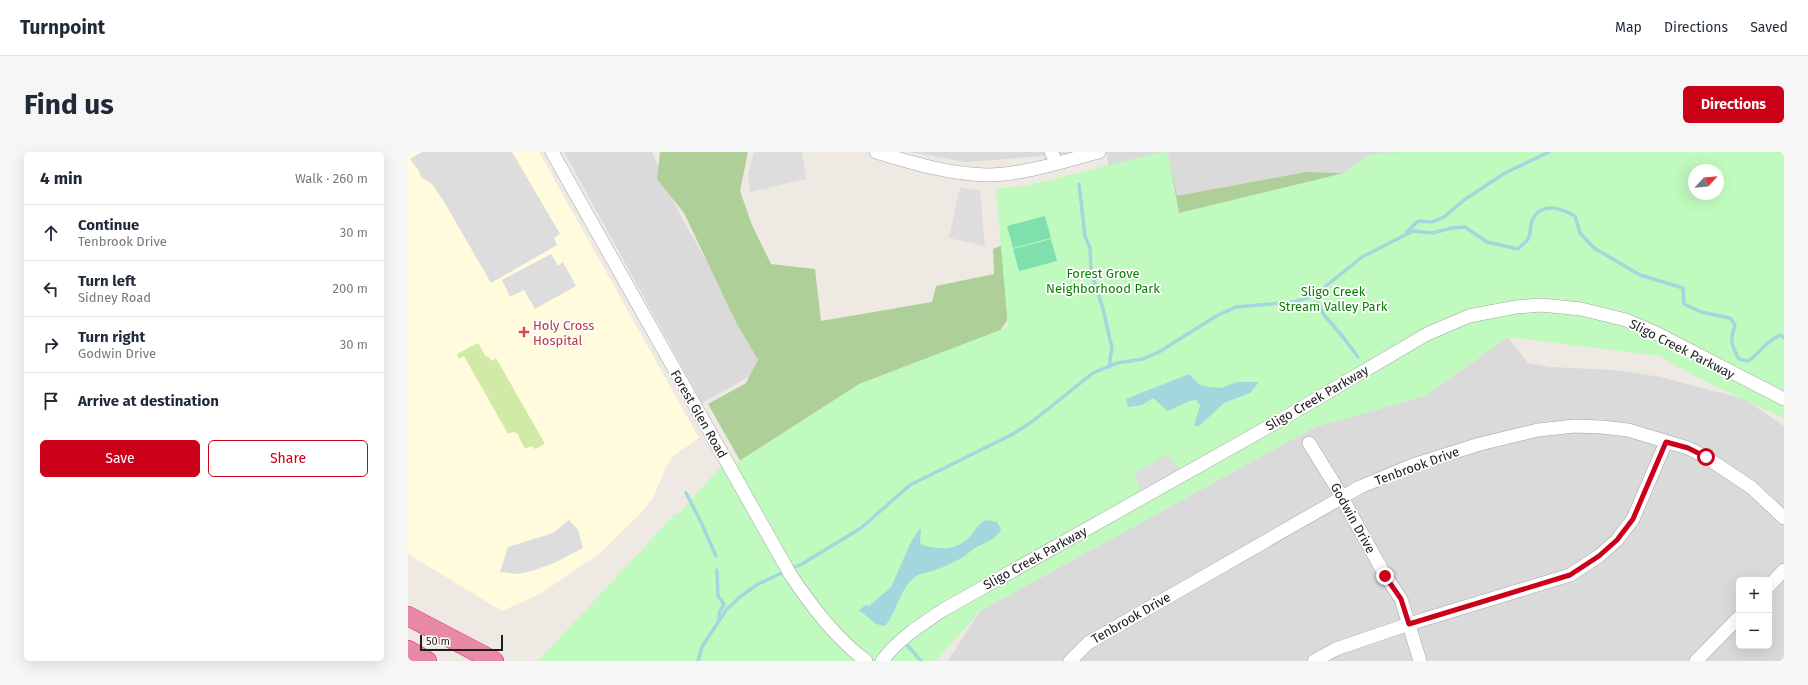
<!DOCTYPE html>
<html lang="en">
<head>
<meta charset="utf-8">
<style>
  body { margin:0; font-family:"Fira Sans",sans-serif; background:#f6f6f7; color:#1f2937 }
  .controls { position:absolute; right:12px; bottom:12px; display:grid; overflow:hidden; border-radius:6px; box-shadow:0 4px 16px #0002 }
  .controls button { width:36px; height:36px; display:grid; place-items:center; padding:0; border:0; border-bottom:1px solid #e0e1e3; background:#fff; color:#1f2937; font:20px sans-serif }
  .compass { position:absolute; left:1280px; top:12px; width:36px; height:36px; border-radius:50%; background:#fff; box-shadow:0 4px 16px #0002; rotate:64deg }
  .scale { position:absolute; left:12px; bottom:10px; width:83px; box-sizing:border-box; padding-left:4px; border:2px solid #1d1d1d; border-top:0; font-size:11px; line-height:14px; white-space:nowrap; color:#1d1d1d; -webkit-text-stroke:3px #fff; paint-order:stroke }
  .stop { position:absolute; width:12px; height:12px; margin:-9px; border:3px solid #cb0019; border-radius:50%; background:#fff }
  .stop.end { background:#cb0019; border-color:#fff; box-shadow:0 1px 4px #0008 }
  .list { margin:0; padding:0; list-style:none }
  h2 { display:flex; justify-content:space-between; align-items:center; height:52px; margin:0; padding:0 16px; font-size:17px }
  h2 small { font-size:13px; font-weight:400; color:#747a83 }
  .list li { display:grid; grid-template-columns:26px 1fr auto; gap:12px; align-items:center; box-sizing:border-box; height:56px; padding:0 16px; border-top:1px solid #e0e1e3 }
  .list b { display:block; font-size:15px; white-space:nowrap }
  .list p { margin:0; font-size:13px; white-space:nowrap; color:#747a83 }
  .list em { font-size:13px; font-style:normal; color:#747a83 }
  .actions { display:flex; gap:8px; padding:12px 16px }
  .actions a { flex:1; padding:9px 0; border:1px solid #cb0019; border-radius:6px; text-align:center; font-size:14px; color:#cb0019 }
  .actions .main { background:#cb0019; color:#fff }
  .icon { flex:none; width:22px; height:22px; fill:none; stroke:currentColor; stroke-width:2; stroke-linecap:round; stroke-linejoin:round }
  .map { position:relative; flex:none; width:1376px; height:509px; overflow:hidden; border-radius:6px }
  header { display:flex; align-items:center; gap:24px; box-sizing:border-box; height:56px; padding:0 20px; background:#fff; border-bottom:1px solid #e0e1e3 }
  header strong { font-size:19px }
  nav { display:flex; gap:22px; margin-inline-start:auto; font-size:14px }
  .intro { display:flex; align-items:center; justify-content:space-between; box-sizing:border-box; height:96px; padding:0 24px }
  h1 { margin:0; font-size:28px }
  .button { padding:10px 18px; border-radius:6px; background:#cb0019; color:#fff; font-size:14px; font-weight:700 }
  main { display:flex; gap:24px; padding:0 24px }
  aside { flex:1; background:#fff; border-radius:6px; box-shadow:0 4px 16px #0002 }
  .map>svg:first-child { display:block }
  .residential { fill:#dbdada; fill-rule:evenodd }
  .education { fill:#fffbdc }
  .grass { fill:#d1eaa7 }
  .forest { fill:#aecf97; fill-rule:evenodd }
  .park { fill:#c1fabe; fill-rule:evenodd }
  .pitch { fill:#7fe0ae }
  .parking { fill:#ddd }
  .water { fill:#a2d7de }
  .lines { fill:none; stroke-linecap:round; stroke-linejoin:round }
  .stream { stroke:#a2d7de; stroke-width:3.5 }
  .minor-casing { stroke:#a4a4a4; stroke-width:14 }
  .highway-casing { stroke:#dd2078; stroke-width:20 }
  .minor { stroke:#fff; stroke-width:13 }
  .highway { stroke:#e889a6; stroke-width:19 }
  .route { stroke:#cb0019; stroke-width:5 }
  .health-dot { fill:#e0444e; stroke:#fff; stroke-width:1.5 }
  .labels { text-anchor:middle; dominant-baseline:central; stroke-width:3.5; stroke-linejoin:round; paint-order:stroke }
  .park-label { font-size:13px; fill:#0e7e09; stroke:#fff }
  .health-label { font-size:13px; fill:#be3a42; stroke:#fff; text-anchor:start }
  .street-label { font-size:13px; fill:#1d1d1d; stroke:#fff }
</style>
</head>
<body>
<header>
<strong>Turnpoint</strong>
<nav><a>Map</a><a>Directions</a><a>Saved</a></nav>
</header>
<div class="intro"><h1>Find us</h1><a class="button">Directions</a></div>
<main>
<aside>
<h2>4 min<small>Walk · 260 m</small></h2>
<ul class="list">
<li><svg class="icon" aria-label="ahead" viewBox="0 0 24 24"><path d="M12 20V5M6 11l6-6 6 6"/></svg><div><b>Continue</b><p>Tenbrook Drive</p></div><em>30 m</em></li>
<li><svg class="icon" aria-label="left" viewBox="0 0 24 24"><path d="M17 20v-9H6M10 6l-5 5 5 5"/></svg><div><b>Turn left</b><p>Sidney Road</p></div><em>200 m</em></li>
<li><svg class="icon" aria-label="right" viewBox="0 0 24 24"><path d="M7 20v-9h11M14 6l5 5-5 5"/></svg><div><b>Turn right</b><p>Godwin Drive</p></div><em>30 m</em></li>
<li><svg class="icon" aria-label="arrive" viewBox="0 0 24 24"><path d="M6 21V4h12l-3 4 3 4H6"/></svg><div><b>Arrive at destination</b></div></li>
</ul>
<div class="actions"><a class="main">Save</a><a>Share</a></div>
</aside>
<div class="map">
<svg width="1376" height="509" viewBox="0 0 1376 509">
  <rect width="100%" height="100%" fill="#efe9e3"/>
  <!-- residential -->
  <g class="residential">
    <path d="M156,0h88l29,65 87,149 -66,37z"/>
    <path d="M502,0h166l-9,2 -101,8z"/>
    <path d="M698,0h57l-54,17z"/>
    <path d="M760,0h229l-28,3 -25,18 -165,40z"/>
    <path d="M1100,185l20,26 22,4 64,3 47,7 83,22 40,27v235h-836l32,-50 335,-184 110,-31zM1331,428h30v66h-30z"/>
  </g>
  <!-- education -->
  <path class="education" d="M0,0h131l160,286 -27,19 -6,10 -13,31 -13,16 -40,39 -60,41 -38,17 -94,-57z"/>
  <!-- grass -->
  <path class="grass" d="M70,191l8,14 2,-1 4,5 4,-3 49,86 -10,5 -4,-3 -6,3 -8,-16 -4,-1 -5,2 -44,-78 -5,3 -2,-5z"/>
  <!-- forest -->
  <path class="forest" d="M252,0h88l-8,39 12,34 19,39 44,5 6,52 111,-19 4,-16 58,-12 -1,-25 17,-7 37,-56 121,-32 9,42 129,-24 56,2 31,-22h391l-163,156 -634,115 26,-112 -28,43 -230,133 -47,-83 38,-21 12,-23 -22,-38 -52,-109 -27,-34zM1286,18h24v24h-24z"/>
  <!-- park -->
  <path class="park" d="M754,0h6l11,61 165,-40 25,-18 28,-3h387v267l-91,-44 -34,-19 -151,-19 -83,59 -110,31 -335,184 -44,50h-398l138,-148 3,1 43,-49 3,5 134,-86 149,-57 -12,-138 32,-4zM1286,18h24v24h-24z"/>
  <!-- pitch -->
  <g class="pitch">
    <path d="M637,64l6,22 -38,10 -6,-22z"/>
    <path d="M643,87l6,22 -38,10 -6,-22z"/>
  </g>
  <!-- parking -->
  <g class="parking">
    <path d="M14,0h90l48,82 -6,4 3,7 -66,38 -48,-83 -11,-16 -11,-7 -2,-6 -9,-12z"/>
    <path d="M346,0h48l4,27 -56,13 -2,-18z"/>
    <path d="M552,35l20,4 5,55 -36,-8z"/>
    <path d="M143,102l7,12 5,-4 13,24 -41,23 -11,-19 -14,7 -8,-17z"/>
    <path d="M759,302l13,15 -39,23 -7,-18z"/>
    <path d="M161,368l9,10 5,18 -29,15 -19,7 -17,4 -18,-2 8,-25 45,-14z"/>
  </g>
  <!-- water -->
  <g class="water">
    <path d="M781,222l11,11 10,2 11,1 16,-6h22l-9,11 -26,10 -25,23h-5l6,-21 -4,-5 -7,1 -21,10 -15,-13 -11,7 -14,2 -2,-8z"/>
    <path d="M578,368l11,2 4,7c-4,10 -17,14 -26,19 -4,2 -6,5 -10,8 -9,5 -20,11 -30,14 -7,3 -14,2 -20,7 -16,12 -17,34 -30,49l-9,-2 -17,-14 7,-5 3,1 22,-19 20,-45 8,-13 2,1 -1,13 2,2c17,5 37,6 49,-10 6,-7 7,-11 15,-15z"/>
  </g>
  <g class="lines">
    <!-- stream -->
    <g class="stream">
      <path d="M671,32l6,52 5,12 1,23 12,38 9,39 -3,19"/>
      <path d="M999,80l11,-11 14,1 12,-5 20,-17 41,-27 44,-21"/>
      <path d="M906,142l10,21 19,22 15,20"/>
      <path d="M278,341l15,29 15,34"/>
      <path d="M309,418l1,26 6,8 -5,9v7"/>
      <path d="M500,494l13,15"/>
      <path d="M290,509l4,-14 24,-37 15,-14 17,-12 44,-20 59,-36 49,-43 103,-51 20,-13 60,-48 24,-10 26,-4 16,-7 59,-37 18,-8 58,-5 16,-5 11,-7 41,-33 51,-26 19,2 20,-5 13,-1 22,15 31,7c3,-4 9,-7 11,-12 2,-5 1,-11 3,-16 8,-20 29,-13 43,-5l5,17 14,15 46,27 43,13 1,16 17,8 29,6 5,7c-5,15 -4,20 4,34l9,2c13,-9 18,-20 33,-26l3,3"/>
    </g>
    <!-- minor casing -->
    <g class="minor-casing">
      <g id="minor">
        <path d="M144,0l238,422c22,33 45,63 76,87"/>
        <path d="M468,0c36,11 73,22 111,23 37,0 76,-14 112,-23"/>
        <path d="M643,0l6,11"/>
        <path d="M901,291l26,42 50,90 16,24 19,62"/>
        <path d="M1361,434l15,-16"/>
        <path d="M474,509c16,-22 39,-36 61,-51l348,-196 136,-80 42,-18 47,-9 25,-2 40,4 45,11 32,14 126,65"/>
        <path d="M662,509l18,-18 272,-156 53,-22 67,-21 58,-14 37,-4 26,1 27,3 60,18 18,9 46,31 32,30"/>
        <path d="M906,509l22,-12 73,-25 161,-49 29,-19 18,-16 16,-21 33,-77"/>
        <path d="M1288,509l43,-44"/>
      </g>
    </g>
    <!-- highway casing -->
    <g class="highway-casing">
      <g id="highway">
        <path d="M0,464l86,45"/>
        <path d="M0,498l19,11"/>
      </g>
    </g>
    <!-- minor -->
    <use href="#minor" class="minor"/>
    <!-- highway -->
    <use href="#highway" class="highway"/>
  </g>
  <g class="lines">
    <!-- route -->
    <path class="route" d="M977,424l16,23 8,25 161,-49 29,-19 18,-16 16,-21 33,-77 22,6 18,9"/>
  </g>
  <!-- markers -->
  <path class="health-dot" d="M114 174h4v4h4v4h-4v4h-4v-4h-4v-4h4z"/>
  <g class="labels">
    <!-- park labels -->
    <g class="park-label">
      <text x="695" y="121">Forest Grove<tspan x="695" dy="15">Neighborhood Park</tspan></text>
      <text x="925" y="139">Sligo Creek<tspan x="925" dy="15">Stream Valley Park</tspan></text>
    </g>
    <!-- health labels -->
    <g class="health-label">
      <text x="125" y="173">Holy Cross<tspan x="125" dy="15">Hospital</tspan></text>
    </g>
    <!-- street labels -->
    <g class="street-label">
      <text transform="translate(1274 197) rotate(27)">Sligo Creek Parkway</text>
      <text transform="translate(909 246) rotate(-30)">Sligo Creek Parkway</text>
      <text transform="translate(291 262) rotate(60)">Forest Glen Road</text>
      <text transform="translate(1009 314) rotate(-20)">Tenbrook Drive</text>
      <text transform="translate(945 366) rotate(61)">Godwin Drive</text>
      <text transform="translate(627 406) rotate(-29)">Sligo Creek Parkway</text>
      <text transform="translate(723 466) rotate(-30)">Tenbrook Drive</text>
    </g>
  </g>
</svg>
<div class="controls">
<button>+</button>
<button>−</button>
</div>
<svg class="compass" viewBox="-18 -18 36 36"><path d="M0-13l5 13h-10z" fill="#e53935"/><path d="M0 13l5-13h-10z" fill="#747a83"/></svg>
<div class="scale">50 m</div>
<div class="stop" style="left:1298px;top:305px"></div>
<div class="stop end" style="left:977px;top:424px"></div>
</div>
</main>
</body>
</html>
